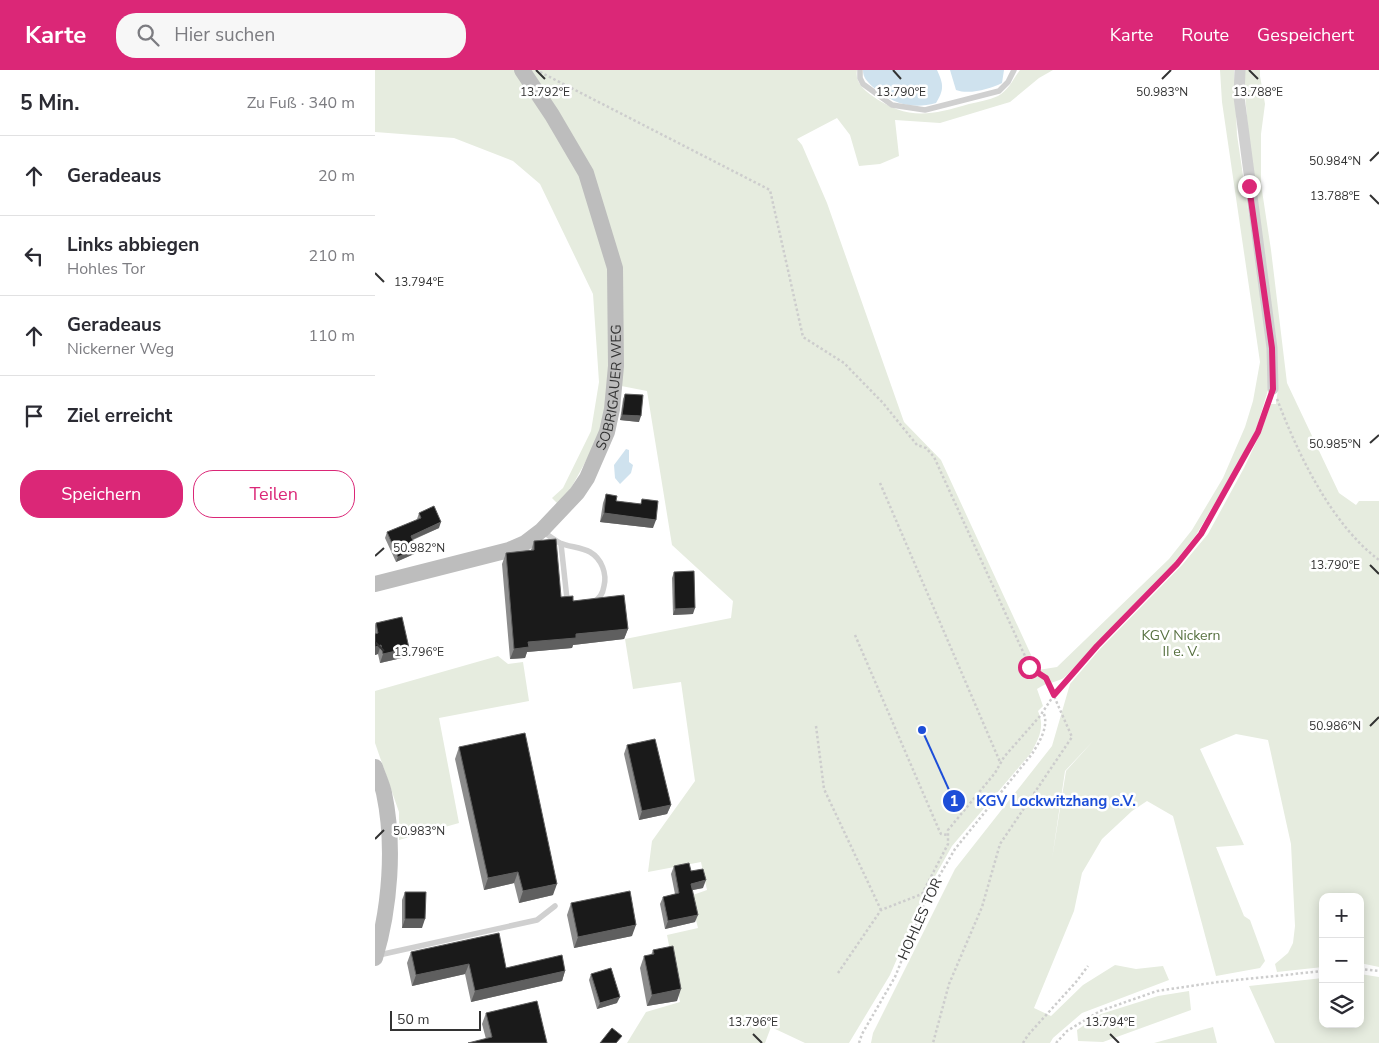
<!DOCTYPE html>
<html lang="de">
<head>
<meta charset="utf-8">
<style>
  body { margin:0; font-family:"Nunito Sans",sans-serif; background:#f7f7f7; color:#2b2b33 }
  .controls { position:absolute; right:15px; bottom:15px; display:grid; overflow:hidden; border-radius:10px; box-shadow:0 2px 12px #0003 }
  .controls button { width:45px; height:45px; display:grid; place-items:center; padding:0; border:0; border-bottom:1px solid #e1e1e2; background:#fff; color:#2b2b33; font:25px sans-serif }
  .scale { position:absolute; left:15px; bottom:12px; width:91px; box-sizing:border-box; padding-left:5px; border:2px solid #333; border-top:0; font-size:14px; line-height:18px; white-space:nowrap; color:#333; -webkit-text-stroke:4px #fff; paint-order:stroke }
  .stop { position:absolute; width:15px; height:15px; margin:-11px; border:4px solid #db2777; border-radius:50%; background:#fff }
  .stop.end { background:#db2777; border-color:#fff; box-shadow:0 1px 5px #0008 }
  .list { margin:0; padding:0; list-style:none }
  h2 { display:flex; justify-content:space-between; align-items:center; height:65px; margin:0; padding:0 20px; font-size:21px }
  h2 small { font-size:16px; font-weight:400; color:#7c7c81 }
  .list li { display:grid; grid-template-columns:32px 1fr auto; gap:15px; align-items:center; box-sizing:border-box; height:80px; padding:0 20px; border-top:1px solid #e1e1e2 }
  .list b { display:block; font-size:19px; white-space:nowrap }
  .list p { margin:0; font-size:16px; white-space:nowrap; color:#7c7c81 }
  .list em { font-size:16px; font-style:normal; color:#7c7c81 }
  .actions { display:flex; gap:10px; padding:15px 20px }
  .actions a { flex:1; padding:11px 0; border:1px solid #db2777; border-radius:20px; text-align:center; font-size:18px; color:#db2777 }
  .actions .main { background:#db2777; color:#fff }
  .icon { flex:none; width:28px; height:28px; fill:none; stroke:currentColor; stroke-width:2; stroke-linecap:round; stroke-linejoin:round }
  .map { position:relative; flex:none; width:1004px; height:973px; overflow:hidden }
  header { display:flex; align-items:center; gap:30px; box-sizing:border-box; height:70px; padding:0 25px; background:#db2777; color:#fff }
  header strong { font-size:24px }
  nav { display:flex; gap:28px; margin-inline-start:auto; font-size:18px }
  .search { width:350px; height:45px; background:#f7f7f7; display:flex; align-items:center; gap:12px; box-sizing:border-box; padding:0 18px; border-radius:20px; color:#7c7c81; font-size:19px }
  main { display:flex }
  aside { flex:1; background:#fff }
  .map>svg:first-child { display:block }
  .green { fill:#e6ecdf; fill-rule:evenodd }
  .water { fill:#cfe2ee }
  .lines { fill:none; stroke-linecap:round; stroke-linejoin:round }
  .path { stroke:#cdcdcd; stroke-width:2.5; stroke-dasharray:2.5 2.5; stroke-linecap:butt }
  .lane { stroke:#d0d0d0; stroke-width:5.5 }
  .street { stroke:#d0d0d0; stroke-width:11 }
  .secondary { stroke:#bdbdbd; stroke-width:16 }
  .wall { fill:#8c8c8c }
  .shaded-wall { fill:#5f5f5f }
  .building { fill:#1a1a1a; stroke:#5f5f5f }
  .route { stroke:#db2777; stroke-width:6 }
  .ticks { fill:none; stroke:#333; stroke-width:2 }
  .labels { text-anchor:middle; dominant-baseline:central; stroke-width:5; stroke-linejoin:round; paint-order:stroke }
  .street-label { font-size:14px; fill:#333; stroke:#fff }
  .park-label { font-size:14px; fill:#56703f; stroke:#fff }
  .ticks-label { font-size:12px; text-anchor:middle; fill:#333; stroke:#fff; stroke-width:5; stroke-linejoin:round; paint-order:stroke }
  .leader { fill:none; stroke:#1d4ed8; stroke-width:2 }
  .callout-dot { fill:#1d4ed8; stroke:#fff; stroke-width:2 }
  .mark-label { font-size:15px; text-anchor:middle; font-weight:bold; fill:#fff }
  .callout-label { font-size:15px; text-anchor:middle; font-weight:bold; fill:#1d4ed8; stroke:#fff; stroke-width:5; stroke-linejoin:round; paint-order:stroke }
</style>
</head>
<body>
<header>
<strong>Karte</strong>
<div class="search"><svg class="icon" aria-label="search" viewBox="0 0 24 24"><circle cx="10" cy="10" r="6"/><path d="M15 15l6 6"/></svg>Hier suchen</div>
<nav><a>Karte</a><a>Route</a><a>Gespeichert</a></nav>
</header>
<main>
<aside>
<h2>5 Min.<small>Zu Fuß · 340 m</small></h2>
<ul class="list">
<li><svg class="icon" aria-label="ahead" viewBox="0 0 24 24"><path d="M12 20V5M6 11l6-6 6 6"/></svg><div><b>Geradeaus</b></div><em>20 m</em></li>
<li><svg class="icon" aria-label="left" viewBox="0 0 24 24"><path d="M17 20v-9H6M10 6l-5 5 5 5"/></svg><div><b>Links abbiegen</b><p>Hohles Tor</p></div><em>210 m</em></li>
<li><svg class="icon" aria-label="ahead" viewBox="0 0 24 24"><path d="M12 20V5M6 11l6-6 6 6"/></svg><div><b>Geradeaus</b><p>Nickerner Weg</p></div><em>110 m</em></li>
<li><svg class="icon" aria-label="arrive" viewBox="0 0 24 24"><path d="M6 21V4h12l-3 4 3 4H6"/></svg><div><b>Ziel erreicht</b></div></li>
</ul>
<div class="actions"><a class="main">Speichern</a><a>Teilen</a></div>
</aside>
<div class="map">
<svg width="1004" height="973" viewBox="0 0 1004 973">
  <rect width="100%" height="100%" fill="#fff"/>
  <!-- green -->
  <g class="green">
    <path d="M0,0h482c-2,11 5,18 14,25 35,25 58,21 98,9 9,-2 20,-4 29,-8 10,-5 16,-18 22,-26h33l-14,8 -29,24 -70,21 -45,-3 4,36 -19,8 -21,2 -9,-31 -13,-17 -40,21 5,6 25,58 77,219 37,38 97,210 19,-3 112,-108 23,-29 31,-52 22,-51 8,-26 7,-39 -38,-260 -2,-32h14l3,65 19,128 12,90v37l-12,40 -21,39 -39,66 -23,29 -45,46 -62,66c-7,7 -18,5 -29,13l6,17 -5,5c7,16 1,27 -7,42l-79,93 -28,50 -34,79 -41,68h-44l-34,-16 -6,16h-138l19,-31 34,-10 -13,-67 31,-7 -8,-32 17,-6 -6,-28 -53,10 4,-31 43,-60 -14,-99 -48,7 -8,-50 106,-21 2,-17 -61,-56 -25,-154 -36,-7 -7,44 -39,71 -6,6 -7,-7 11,-10 28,-57 8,-49 -6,-88 -53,-110 -27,-23 -59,-23 -79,-6z"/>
    <path d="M868,0h17v6l5,28 -4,30v50l10,66 16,133 52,110 17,12 3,-4h20v466l-19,-4v-66h-37v70l-46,5 -2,-8 13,-11 5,-10 2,-17 -4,-82 -23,-104 -32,-6 -36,15 44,96 -28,2 28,69 6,4 15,41 -5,7 -44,8 -43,-160 -26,-15 -15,10 -30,28 -20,34 -8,38 -40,97 17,8 32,-31 32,-20 21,4 27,-3 6,14 -87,33 -29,25 -3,5h-179l2,-10 82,-164 97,-123 18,-62 30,-35 82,-84 26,-31 36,-66 16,-34 11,-30h5l2,-15 -28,-236zM719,670l-28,31 -14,88 13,-88z"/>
    <path d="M123,586l10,8 15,-2 6,39 -90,17 20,105 -60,17v-28l-24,-69v-52z"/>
    <path d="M985,904l19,3v66h-104l-26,-57 74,-8v46h37z"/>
    <path d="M814,921l2,19 -88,32 -25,-1 -1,-11 24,-16 57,-18z"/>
    <path d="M838,957l4,16h-63z"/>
  </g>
  <!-- water -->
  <g class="water">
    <path d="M488,0h74c7,15 7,20 -1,33 -25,7 -45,0 -63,-16 -6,-6 -10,-9 -10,-17z"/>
    <path d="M575,0h54l-2,13c-12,6 -33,12 -46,7z"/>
    <path d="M251,379l3,1v12l4,3 -2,8 -11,11 -5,-6 -1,-13z"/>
  </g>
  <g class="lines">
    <!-- path -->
    <g class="path">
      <path d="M165,2l230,118 33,147 41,26 39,40 34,42 9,3 8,9 96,210 16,11 26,59 -72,107 -18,63 -33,77 -16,59"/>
      <path d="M902,329c21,55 54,125 102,161"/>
      <path d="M505,413l120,279"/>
      <path d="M480,565l84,195 2,4 7,1"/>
      <path d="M441,656l8,63 57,121"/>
      <path d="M985,899l19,2"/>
      <path d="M463,903l43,-63 41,-16 26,-50v-14l47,-57 9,-16 36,-41 14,-21 44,-49 79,-82 23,-30 39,-65 19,-37 11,-33"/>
      <path d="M484,973l3,-9 33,-57 32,-80 28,-48 77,-95c7,-11 18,-29 11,-42"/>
      <path d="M648,973l5,-8 48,-53 12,-16"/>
      <path d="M681,973l11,-12 33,-20 57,-20 61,-9 105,-11"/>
    </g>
    <!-- lane -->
    <g class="lane">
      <path d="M485,0v8l3,6 29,21 33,5 74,-19 9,-9 6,-12"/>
      <path d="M169,462c5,4 10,8 16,11 9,4 21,4 30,9 12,7 17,22 14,34 -1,7 -4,13 -11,16"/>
      <path d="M186,474l6,55 4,2"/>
      <path d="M4,885l158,-35 18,-14"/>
    </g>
    <!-- street -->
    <path class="street" d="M865,0l-1,27 33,251 1,41"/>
    <!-- secondary -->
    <g class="secondary">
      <path id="s1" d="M0,514l134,-34 16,-7 17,-13 35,-37 10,-15 20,-46 5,-23 4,-43 -1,-98 -29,-95 -34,-58 -30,-45"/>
      <path d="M0,697c3,9 7,17 9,26 11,52 6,115 -9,165"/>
    </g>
  </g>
  <!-- wall -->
  <g class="wall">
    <path d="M250,324l14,28 -19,-2 3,-21z"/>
    <path d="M231,424l10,7 25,3 1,-5 11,29 -53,-6 3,-19z"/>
    <path d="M44,443l20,15 -26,12 3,8 -2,6 -18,8 -11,-24 2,-6 30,-12v-1z"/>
    <path d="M159,471l27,56 12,4 55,28 -4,10 -51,6 -1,3 -45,4 -2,6 -15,1 -8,-95 4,-11 25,-3z"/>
    <path d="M299,502l19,42 -20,1 -1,-37z"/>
    <path d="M1,553l30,34 -26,6 -2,-9 -3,1v-30z"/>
    <path d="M252,675l44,60 -4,9 -28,6 -15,-66z"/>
    <path d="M84,677l94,148 -34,8 -5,-20 -30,7 -29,-131z"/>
    <path d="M299,796l17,5 12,17 -11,2 3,32 -30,7 -5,-25 3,-7 12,-3 -4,-20z"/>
    <path d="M30,822l17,36h-20v-28z"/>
    <path d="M196,833l61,33 -58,12 -7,-33z"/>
    <path d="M278,880l24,51 -30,5 -7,-38 4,-12 7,-1z"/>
    <path d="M36,882l95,16 59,3 -3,10 -91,21 -6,-28 -53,12 -5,-23z"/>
    <path d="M216,904l26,29 -20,6 -8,-29z"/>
    <path d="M111,943l61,30 -61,-4 -4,-15z"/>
  </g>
  <!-- shaded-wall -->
  <g class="shaded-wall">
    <path d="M247,345l19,1 -2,6 -19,-2z"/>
    <path d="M229,443l52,7 -3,8 -53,-6z"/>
    <path d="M66,452l-2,6 -30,13 2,-5z"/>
    <path d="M41,478l-2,6 -18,8 2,-5z"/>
    <path d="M320,538l-2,6 -20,1 2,-6z"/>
    <path d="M253,559l-4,10 -51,6 -1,3 -45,4 -2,6 -15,1 4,-10 14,-7 48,-8z"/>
    <path d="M6,575l-3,9 -3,1v-8z"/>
    <path d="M34,578l-3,9 -26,6 3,-9z"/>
    <path d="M296,735l-4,9 -28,6 3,-9z"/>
    <path d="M143,802l-4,11 -30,7 4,-12z"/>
    <path d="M331,810l-3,8 -15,3 3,-7z"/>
    <path d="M182,814l-4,11 -34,8 4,-12z"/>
    <path d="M323,845l-3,7 -30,7 3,-8z"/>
    <path d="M30,849h20l-3,9h-20z"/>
    <path d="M261,855l-4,11 -58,12 4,-11z"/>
    <path d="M94,894l-4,10 -53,12 4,-11z"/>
    <path d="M190,901l-3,10 -91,21 4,-11z"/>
    <path d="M306,919l-4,12 -30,5 5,-11z"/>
    <path d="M245,927l-3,6 -20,6 3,-6z"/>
  </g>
  <!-- building -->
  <g class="building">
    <path d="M250,324l18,1 -2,21 -19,-1z"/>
    <path d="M231,424l11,2 -1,5 25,3 1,-5 16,2 -2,19 -52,-7z"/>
    <path d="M59,436l7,16 -30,14 5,12 -18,9 -11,-25 34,-14 -2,-5z"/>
    <path d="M181,469l5,58 12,-1v5l51,-6 4,34 -52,5v4l-48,4 1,5 -15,2 -8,-96 28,-3v-9z"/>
    <path d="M319,501l1,37 -20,1 -1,-37z"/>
    <path d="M27,547l7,31 -26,6 -2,-9 -6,2v-13l3,-1 -2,-10z"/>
    <path d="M150,663l32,151 -34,7 -5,-19 -30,6 -29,-131z"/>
    <path d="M280,669l16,66 -29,6 -15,-66z"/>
    <path d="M314,793l2,8 12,-2 3,11 -15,4 7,31 -30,6 -5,-24 16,-4 -5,-27z"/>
    <path d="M255,821l6,34 -58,12 -7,-34z"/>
    <path d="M30,822h21l-1,27h-20z"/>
    <path d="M124,863l7,35 56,-13 3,16 -90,20 -6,-27 -53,11 -5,-23z"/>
    <path d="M298,876l8,43 -29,6 -8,-39 10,-2 -1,-4z"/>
    <path d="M236,898l9,29 -20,6 -9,-29z"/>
    <path d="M162,931l10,42h-79l24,-6 -6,-24z"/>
    <path d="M237,958l10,8 -6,7h-16z"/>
  </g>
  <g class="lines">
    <!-- route -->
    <path class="route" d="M654,597l17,11 8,17 43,-49 80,-82 24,-30 57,-102 15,-43 -1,-41 -23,-162"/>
  </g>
  <!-- ticks -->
  <path class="ticks" d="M161,0l9,9M518,0l8,9M874,0l9,9M787,9l9,-9M995,91l9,-9M995,125l9,9M0,203l9,9M995,373l9,-8M0,486l9,-8M995,495l9,9M0,572l9,9M995,656l9,-9M0,769l9,-9M378,964l9,9M735,964l9,9"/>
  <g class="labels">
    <!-- street labels -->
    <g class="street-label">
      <text stroke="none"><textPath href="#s1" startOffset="341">SOBRIGAUER WEG</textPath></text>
      <text transform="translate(545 849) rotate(-66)">HOHLES TOR</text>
    </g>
    <!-- park labels -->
    <g class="park-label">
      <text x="806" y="565">KGV Nickern<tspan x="806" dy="16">II e. V.</tspan></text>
    </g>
  </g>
  <g class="ticks-label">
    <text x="787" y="26">50.983°N</text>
    <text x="170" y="26">13.792°E</text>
    <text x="526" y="26">13.790°E</text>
    <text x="883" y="26">13.788°E</text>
    <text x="960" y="95">50.984°N</text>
    <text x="960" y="130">13.788°E</text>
    <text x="44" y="216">13.794°E</text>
    <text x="960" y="378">50.985°N</text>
    <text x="44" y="482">50.982°N</text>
    <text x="960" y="499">13.790°E</text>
    <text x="44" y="586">13.796°E</text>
    <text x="960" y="660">50.986°N</text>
    <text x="44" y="765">50.983°N</text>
    <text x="378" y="956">13.796°E</text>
    <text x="735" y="956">13.794°E</text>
  </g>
  <!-- callouts -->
  <path class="leader" d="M547 660L579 731"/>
  <g class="callout-dot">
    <circle cx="547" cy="660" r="5"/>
    <circle cx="579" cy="731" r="12"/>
  </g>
  <g class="mark-label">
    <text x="579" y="736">1</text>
  </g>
  <g class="callout-label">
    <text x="681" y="736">KGV Lockwitzhang e.V.</text>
  </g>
</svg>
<div class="controls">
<button>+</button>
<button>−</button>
<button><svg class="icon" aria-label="layers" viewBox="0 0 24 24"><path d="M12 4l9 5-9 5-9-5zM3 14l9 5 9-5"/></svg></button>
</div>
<div class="scale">50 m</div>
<div class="stop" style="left:654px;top:597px"></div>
<div class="stop end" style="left:874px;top:116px"></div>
</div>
</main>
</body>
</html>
